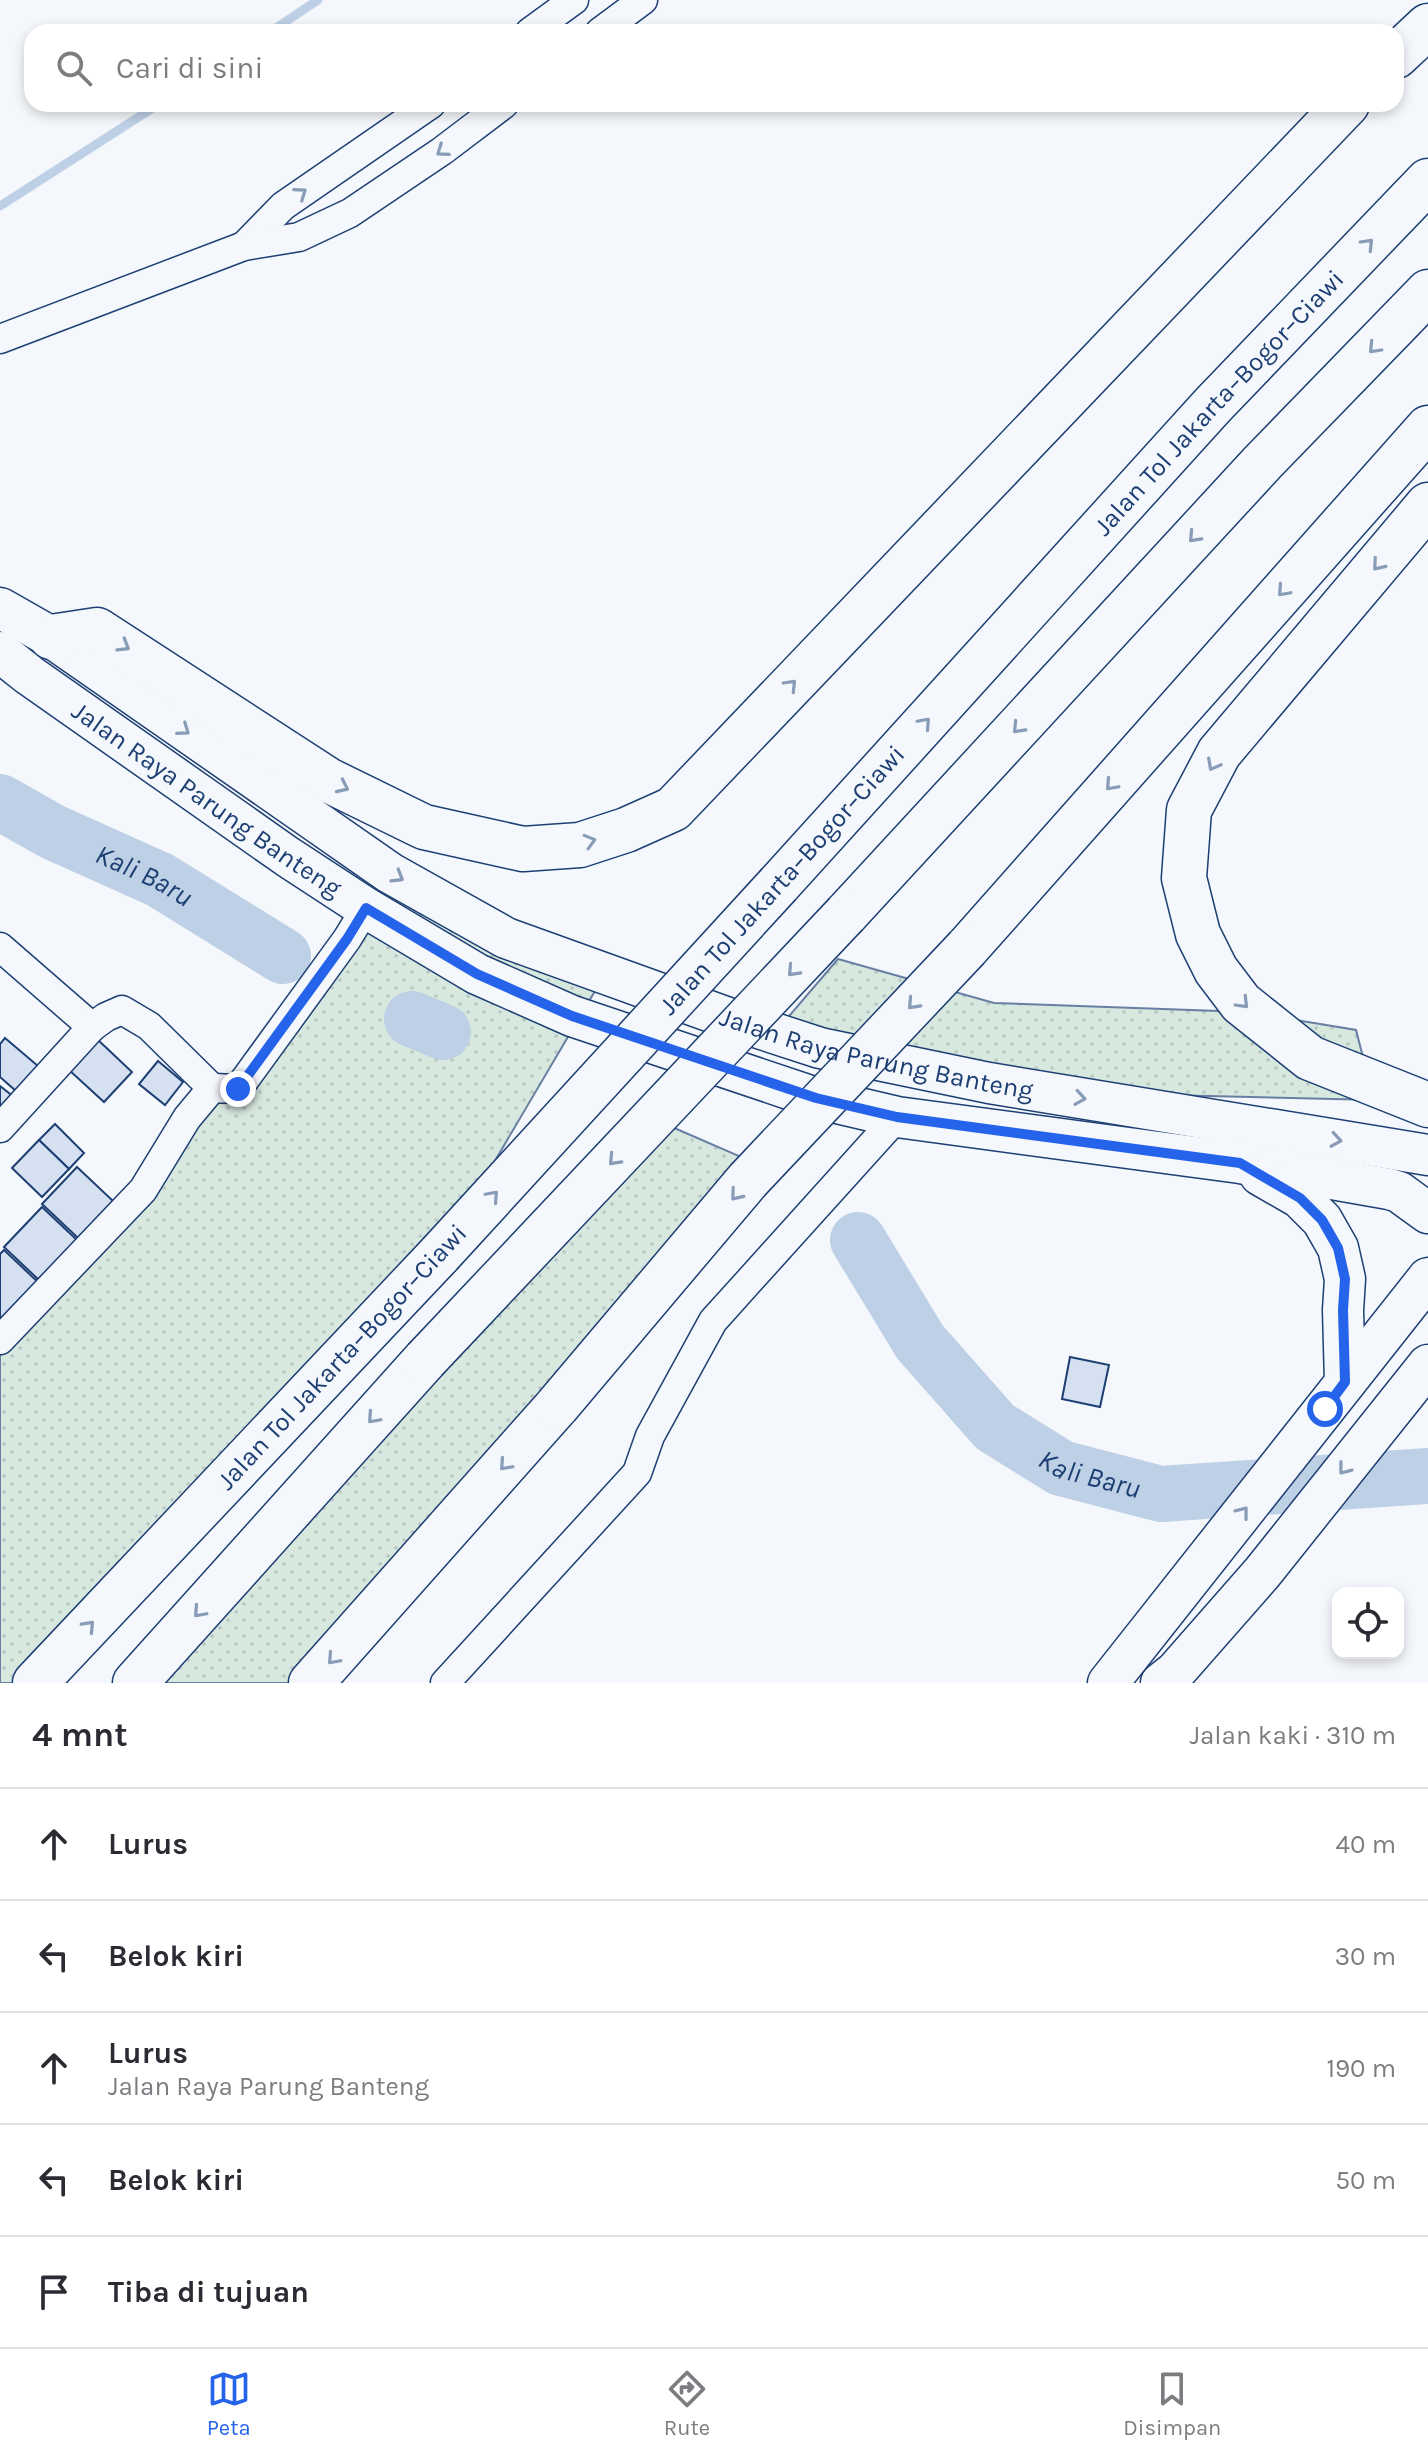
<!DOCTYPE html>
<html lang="id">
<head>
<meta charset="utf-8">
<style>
  body { margin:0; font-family:Karla,sans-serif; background:#f2f2f3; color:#2b2b33 }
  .controls { position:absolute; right:24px; bottom:24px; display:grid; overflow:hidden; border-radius:16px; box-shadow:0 4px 12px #0003 }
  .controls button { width:72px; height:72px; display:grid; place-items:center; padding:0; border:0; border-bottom:2px solid #e1e1e2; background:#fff; color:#2b2b33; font:40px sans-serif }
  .stop { position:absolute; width:24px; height:24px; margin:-18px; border:6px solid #2563eb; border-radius:50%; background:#fff }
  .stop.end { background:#2563eb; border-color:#fff; box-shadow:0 2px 8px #0008 }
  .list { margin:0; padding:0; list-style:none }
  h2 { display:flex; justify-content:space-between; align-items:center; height:104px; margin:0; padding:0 32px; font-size:34px }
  h2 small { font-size:26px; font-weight:400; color:#7c7c81 }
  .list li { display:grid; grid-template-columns:52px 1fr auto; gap:24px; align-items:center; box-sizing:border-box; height:112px; padding:0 32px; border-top:2px solid #e1e1e2 }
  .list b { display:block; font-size:30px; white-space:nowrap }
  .list p { margin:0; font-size:26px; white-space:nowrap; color:#7c7c81 }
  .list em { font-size:26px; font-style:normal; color:#7c7c81 }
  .icon { flex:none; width:44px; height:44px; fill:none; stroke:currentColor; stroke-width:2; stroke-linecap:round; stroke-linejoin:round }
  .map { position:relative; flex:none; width:1428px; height:1683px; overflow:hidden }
  .search { position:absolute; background:#fff; box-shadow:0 4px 12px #0003; left:24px; right:24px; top:24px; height:88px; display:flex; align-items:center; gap:20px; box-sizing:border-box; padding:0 28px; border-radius:24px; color:#7c7c81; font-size:30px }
  .sheet { height:664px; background:#fff }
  nav { display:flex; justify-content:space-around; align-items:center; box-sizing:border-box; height:112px; border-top:2px solid #e1e1e2; background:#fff; font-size:22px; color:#7c7c81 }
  nav a { display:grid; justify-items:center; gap:4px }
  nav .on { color:#2563eb }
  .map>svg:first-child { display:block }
  .green { fill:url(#green-dots); stroke:#687fa3; stroke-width:2 }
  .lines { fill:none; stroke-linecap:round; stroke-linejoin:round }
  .stream { stroke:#bed0e5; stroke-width:9 }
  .river { stroke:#bed0e5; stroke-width:56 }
  .building { fill:#d5e0f0; stroke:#1d3f73; stroke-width:2 }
  .street-casing { stroke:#1d3f73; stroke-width:31 }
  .secondary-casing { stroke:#1d3f73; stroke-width:43 }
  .highway-casing { stroke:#1d3f73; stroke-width:47 }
  .street { stroke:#f4f7fb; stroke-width:28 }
  .secondary { stroke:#f4f7fb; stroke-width:40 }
  .highway { stroke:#f4f7fb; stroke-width:44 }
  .highway-bridge-casing { stroke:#1d3f73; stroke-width:47; stroke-linecap:butt }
  .highway-bridge { stroke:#f4f7fb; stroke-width:44 }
  .oneway { stroke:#889bb7 }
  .route { stroke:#2563eb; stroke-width:10 }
  .labels { text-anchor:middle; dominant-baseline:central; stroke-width:6; stroke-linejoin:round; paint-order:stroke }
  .street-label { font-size:26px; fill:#1d3f73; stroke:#f4f7fb }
  .water-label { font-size:28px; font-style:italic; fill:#1d3f73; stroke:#f4f7fb }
</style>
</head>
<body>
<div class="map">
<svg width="1428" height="1683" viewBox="0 0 1428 1683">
  <defs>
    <pattern id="green-dots" width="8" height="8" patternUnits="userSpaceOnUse" patternTransform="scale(2)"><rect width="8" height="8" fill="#d7e8df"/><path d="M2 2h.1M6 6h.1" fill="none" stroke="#b8c8c3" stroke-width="1.8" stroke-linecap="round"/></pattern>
  </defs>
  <rect width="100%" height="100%" fill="#f4f7fb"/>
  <!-- green -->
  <g class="green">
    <path d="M390,873l215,101 -165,280 -405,429h-35v-343l187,-222 51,-30z"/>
    <path d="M838,959l156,44 253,9 109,18 18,70 -427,-10 -169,-61z"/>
    <path d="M649,1117l113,49 -451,517h-176z"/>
  </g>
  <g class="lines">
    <!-- stream -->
    <g class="stream">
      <path d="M270,32l48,-32"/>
      <path d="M0,206l159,-102"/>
    </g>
    <!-- river -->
    <g class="river">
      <path id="s1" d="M0,802l53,30 107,48 123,76"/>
      <path d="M412,1019l31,13"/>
      <path id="s2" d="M858,1240l62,102 75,85 66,41 100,26 267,-18"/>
    </g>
  </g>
  <!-- building -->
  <g class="building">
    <path d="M5,1038l33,28 -22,25 -16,-14v-33z"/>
    <path d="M97,1039l35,33 -28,30 -35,-32z"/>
    <path d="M158,1061l25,21 -18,23 -26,-21z"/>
    <path d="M0,1086l19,15 -19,23z"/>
    <path d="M55,1124l29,29 -15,16 -30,-29z"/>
    <path d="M39,1140l30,29 -27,28 -30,-29z"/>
    <path d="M77,1167l36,34 -35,37 -36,-34z"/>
    <path d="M42,1207l36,34 -37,41 -37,-35z"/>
    <path d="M4,1250l37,35 -36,38 -5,-5v-64z"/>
    <path d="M1070,1357l39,8 -9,42 -38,-8z"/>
  </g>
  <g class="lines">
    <!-- street casing -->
    <g class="street-casing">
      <g id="street">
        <path d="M530,32l44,-32"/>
        <path d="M600,32l43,-32"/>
        <path d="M244,246l39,-40 148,-102"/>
        <path d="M0,339l244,-93 55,-9 51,-24 92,-62 62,-47"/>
        <path d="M0,947l92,80"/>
        <path d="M0,1128l92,-101 14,-10 16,-7 27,16 63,62"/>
        <path d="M0,1340l143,-150 44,-72 25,-30 26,1 109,-150 19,-31"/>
        <path d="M445,1683l192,-210 13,-37 63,-115 184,-204"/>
      </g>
    </g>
    <!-- secondary casing -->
    <g class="secondary-casing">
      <g id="secondary">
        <path id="s3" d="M0,608l51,29 339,236 116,65 225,81 89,29 169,35 439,72"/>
        <path id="s4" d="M0,652l29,23 259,182 78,51 111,66 95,42 244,82 81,19 343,46 149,26 10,3 29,21"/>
        <path d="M1260,1175l40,23 22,22 16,28 7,31 -2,31 2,72"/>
        <path d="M1108,1683l320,-405"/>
        <path d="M1161,1683l15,-12 86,-98 166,-208"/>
      </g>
    </g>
    <!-- highway casing -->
    <g class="highway-casing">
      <g id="highway">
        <path d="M1396,56l32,-30"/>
        <path d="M1428,505l-209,248 -30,57 -5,68 14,56 18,36 25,33 69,55 118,47"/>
        <path d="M51,637l46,-7 231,150 96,47 99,22 57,-4 46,-15 47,-21 674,-705"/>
        <path id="s5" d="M779,884l433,-478 216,-225"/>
        <path d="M846,914l417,-452 165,-170"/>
        <path d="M967,948l461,-520"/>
        <path d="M35,1683l405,-429"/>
        <path d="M135,1683l290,-323"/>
        <path d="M311,1683l246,-277"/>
      </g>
    </g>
    <!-- street -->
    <use href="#street" class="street"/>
    <!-- secondary -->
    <use href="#secondary" class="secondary"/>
    <!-- highway -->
    <use href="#highway" class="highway"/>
    <!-- highway-bridge casing -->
    <g class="highway-bridge-casing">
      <g id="highway-bridge">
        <path d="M440,1254l339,-370"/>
        <path d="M425,1360l421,-446"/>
        <path d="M557,1406l191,-226 219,-232"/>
      </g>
    </g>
    <!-- highway-bridge -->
    <use href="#highway-bridge" class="highway-bridge"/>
  </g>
  <!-- one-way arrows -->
  <defs><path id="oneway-chevron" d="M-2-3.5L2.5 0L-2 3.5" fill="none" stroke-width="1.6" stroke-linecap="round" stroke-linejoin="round" transform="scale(2)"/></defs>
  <g class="oneway">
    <use href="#oneway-chevron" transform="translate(442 151) rotate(145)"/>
    <use href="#oneway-chevron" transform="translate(301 193) rotate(-35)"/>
    <use href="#oneway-chevron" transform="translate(1368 244) rotate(-46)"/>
    <use href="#oneway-chevron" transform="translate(1374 348) rotate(134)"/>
    <use href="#oneway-chevron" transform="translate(1194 537) rotate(133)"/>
    <use href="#oneway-chevron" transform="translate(1378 565) rotate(130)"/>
    <use href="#oneway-chevron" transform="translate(1283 591) rotate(132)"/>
    <use href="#oneway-chevron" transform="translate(124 646) rotate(31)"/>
    <use href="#oneway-chevron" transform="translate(791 685) rotate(-46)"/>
    <use href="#oneway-chevron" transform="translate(925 723) rotate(-48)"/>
    <use href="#oneway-chevron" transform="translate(1018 728) rotate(133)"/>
    <use href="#oneway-chevron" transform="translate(184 730) rotate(35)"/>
    <use href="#oneway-chevron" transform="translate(1213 765) rotate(118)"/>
    <use href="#oneway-chevron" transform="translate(1111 785) rotate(132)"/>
    <use href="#oneway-chevron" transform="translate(343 787) rotate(25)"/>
    <use href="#oneway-chevron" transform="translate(590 841) rotate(-16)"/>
    <use href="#oneway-chevron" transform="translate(398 877) rotate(31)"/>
    <use href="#oneway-chevron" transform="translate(793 971) rotate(133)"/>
    <use href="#oneway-chevron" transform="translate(1243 1003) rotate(46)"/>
    <use href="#oneway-chevron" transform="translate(913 1004) rotate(133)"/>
    <use href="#oneway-chevron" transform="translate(1080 1098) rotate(9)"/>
    <use href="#oneway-chevron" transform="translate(1336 1140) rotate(9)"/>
    <use href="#oneway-chevron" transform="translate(614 1160) rotate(133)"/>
    <use href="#oneway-chevron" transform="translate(736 1195) rotate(130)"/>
    <use href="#oneway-chevron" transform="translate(493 1196) rotate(-48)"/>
    <use href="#oneway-chevron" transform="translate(373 1418) rotate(132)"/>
    <use href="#oneway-chevron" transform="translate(505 1465) rotate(132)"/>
    <use href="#oneway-chevron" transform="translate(1344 1469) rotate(128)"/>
    <use href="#oneway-chevron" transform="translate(1243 1512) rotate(-52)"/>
    <use href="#oneway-chevron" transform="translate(199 1612) rotate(132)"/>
    <use href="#oneway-chevron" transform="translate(89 1626) rotate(-47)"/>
    <use href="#oneway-chevron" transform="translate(333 1659) rotate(132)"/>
  </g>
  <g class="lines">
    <!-- route -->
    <path class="route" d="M238,1089l109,-150 19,-31 111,66 95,42 244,82 81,19 343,46 60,35 22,22 16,28 7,31 -2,31 2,72 -20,27"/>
  </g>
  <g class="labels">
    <!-- street labels -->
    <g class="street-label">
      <text stroke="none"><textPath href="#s5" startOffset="652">Jalan Tol Jakarta–Bogor–Ciawi</textPath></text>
      <text stroke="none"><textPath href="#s4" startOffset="254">Jalan Raya Parung Banteng</textPath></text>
      <text transform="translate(782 880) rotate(-48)">Jalan Tol Jakarta–Bogor–Ciawi</text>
      <text stroke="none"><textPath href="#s3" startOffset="994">Jalan Raya Parung Banteng</textPath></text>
      <text transform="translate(342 1357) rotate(-47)">Jalan Tol Jakarta–Bogor–Ciawi</text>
    </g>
    <!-- water labels -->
    <g class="water-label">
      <text stroke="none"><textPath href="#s1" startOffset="162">Kali Baru</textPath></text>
      <text stroke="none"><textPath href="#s2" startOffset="340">Kali Baru</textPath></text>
    </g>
  </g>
</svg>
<div class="controls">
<button><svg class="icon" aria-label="locate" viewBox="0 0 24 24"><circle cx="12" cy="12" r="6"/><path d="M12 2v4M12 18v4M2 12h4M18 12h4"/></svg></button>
</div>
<div class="stop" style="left:1325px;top:1409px"></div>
<div class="stop end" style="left:238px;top:1089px"></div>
<div class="search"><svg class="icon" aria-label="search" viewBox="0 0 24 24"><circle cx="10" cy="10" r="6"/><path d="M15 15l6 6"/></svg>Cari di sini</div>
</div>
<section class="sheet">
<h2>4 mnt<small>Jalan kaki · 310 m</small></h2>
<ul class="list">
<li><svg class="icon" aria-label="ahead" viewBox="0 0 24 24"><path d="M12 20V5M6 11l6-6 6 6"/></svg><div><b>Lurus</b></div><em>40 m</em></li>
<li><svg class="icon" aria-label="left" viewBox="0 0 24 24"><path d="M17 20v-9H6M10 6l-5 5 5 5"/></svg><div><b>Belok kiri</b></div><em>30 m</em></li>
<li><svg class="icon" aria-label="ahead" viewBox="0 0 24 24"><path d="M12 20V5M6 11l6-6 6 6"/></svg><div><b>Lurus</b><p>Jalan Raya Parung Banteng</p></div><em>190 m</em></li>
<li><svg class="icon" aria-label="left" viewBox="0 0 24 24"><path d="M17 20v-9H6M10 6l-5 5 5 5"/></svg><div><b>Belok kiri</b></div><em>50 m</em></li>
<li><svg class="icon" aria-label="arrive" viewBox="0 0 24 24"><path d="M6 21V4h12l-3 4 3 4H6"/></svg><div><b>Tiba di tujuan</b></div></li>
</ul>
</section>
<nav>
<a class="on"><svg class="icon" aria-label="map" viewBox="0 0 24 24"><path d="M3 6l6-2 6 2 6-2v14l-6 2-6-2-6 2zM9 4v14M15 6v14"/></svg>Peta</a>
<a><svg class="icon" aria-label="directions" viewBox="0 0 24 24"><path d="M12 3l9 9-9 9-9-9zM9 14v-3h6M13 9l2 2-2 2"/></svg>Rute</a>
<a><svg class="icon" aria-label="saved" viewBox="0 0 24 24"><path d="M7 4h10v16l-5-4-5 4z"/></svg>Disimpan</a>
</nav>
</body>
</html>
